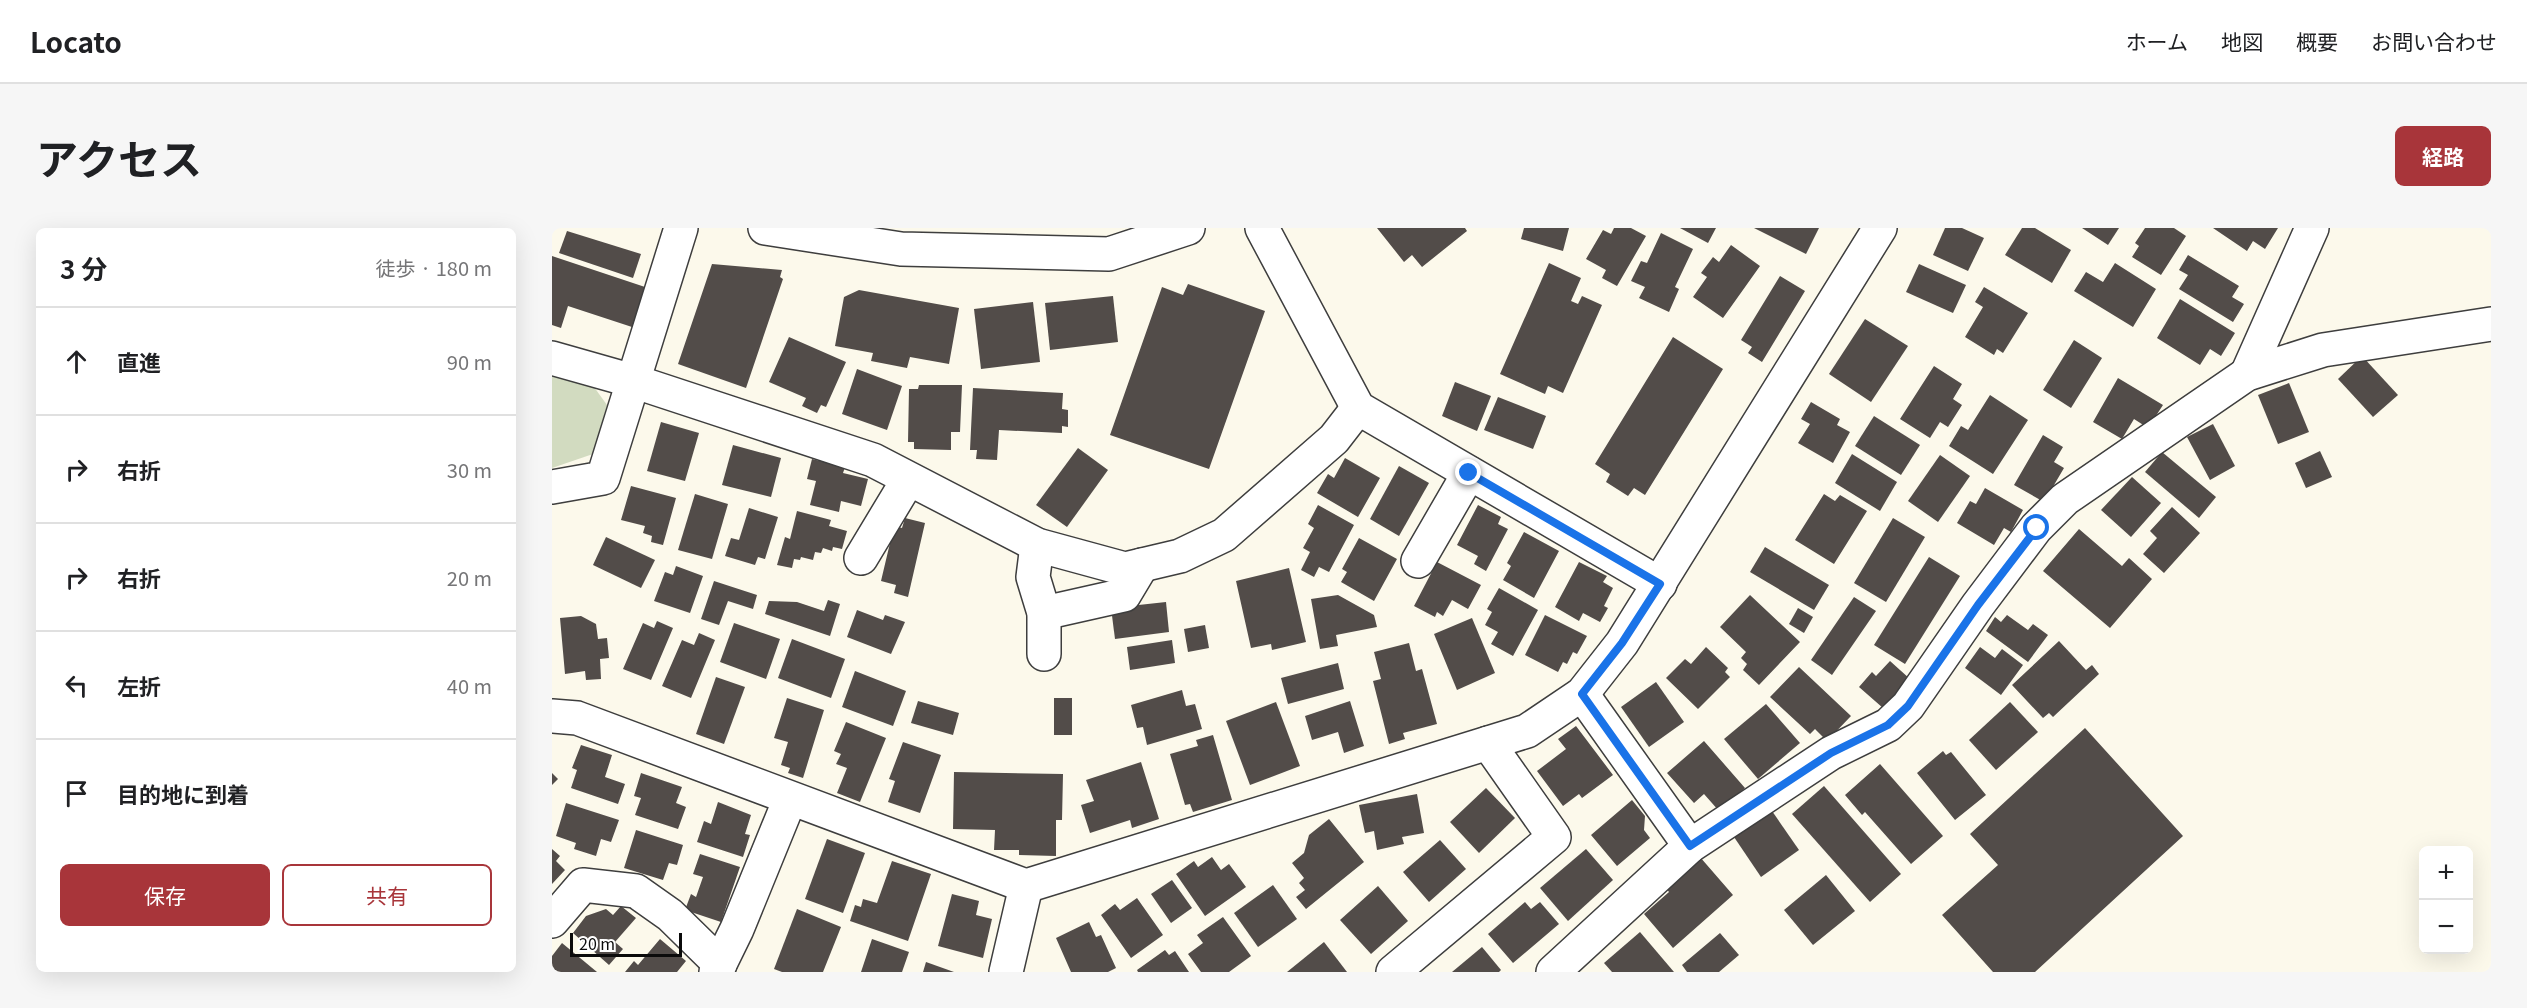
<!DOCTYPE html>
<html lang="ja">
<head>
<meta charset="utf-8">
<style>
  body { margin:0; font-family:Georgia,"Noto Sans JP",serif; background:#f6f6f6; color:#202124 }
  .controls { position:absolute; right:18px; bottom:18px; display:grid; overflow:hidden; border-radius:9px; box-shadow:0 6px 24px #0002 }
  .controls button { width:54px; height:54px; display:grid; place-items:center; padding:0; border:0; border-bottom:2px solid #e0e0e0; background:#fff; color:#202124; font:30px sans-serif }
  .scale { position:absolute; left:18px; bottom:15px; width:112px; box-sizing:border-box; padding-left:6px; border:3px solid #0b0b0b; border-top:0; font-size:16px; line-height:21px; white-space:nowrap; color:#0b0b0b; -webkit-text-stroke:4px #fff; paint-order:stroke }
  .stop { position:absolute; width:18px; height:18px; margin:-14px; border:4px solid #1a73e8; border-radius:50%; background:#fff }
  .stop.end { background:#1a73e8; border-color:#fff; box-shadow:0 2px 6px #0008 }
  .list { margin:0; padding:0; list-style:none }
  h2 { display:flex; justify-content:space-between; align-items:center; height:78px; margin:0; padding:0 24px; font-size:26px }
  h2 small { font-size:20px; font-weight:400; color:#757577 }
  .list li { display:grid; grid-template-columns:39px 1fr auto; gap:18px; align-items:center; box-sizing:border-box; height:108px; padding:0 24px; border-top:2px solid #e0e0e0 }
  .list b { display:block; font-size:22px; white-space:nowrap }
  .list em { font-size:20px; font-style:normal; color:#757577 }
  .actions { display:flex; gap:12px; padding:18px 24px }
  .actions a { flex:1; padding:14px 0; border:2px solid #a8353a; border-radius:9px; text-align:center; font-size:21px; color:#a8353a }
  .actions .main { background:#a8353a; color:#fff }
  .icon { flex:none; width:33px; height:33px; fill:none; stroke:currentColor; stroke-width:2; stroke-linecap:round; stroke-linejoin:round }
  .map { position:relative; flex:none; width:1939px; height:744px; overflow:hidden; border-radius:9px }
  header { display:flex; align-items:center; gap:36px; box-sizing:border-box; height:84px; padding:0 30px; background:#fff; border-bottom:2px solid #e0e0e0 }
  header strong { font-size:28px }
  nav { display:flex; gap:33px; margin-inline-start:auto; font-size:21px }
  .intro { display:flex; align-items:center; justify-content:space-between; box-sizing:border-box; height:144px; padding:0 36px }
  h1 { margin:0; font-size:42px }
  .button { padding:15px 27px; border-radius:9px; background:#a8353a; color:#fff; font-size:21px; font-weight:700 }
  main { display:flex; gap:36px; padding:0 36px }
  aside { flex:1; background:#fff; border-radius:9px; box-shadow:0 6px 24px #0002 }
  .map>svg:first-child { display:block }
  .cemetery { fill:#d2dbc0 }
  .building { fill:#524c49 }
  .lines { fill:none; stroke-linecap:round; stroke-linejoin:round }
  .minor-casing { stroke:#3e3e3e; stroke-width:36 }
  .minor { stroke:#fff; stroke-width:33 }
  .route { stroke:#1a73e8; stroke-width:8 }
</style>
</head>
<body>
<header>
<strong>Locato</strong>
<nav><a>ホーム</a><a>地図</a><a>概要</a><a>お問い合わせ</a></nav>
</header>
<div class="intro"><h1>アクセス</h1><a class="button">経路</a></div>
<main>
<aside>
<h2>3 分<small>徒歩 · 180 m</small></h2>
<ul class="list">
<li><svg class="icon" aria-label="ahead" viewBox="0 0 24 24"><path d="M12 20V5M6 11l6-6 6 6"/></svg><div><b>直進</b></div><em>90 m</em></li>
<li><svg class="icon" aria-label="right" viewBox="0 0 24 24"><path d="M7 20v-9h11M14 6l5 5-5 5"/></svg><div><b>右折</b></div><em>30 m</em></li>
<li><svg class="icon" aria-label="right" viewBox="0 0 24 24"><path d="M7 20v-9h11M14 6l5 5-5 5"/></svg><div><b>右折</b></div><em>20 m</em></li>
<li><svg class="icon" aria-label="left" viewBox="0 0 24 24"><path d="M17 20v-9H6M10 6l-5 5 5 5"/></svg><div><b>左折</b></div><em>40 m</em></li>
<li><svg class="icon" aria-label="arrive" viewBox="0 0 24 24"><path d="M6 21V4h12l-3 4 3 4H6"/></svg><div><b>目的地に到着</b></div></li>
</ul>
<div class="actions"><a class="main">保存</a><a>共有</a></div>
</aside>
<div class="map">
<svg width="1939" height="744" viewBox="0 0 1939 744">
  <rect width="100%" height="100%" fill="#fcf9eb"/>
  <!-- cemetery -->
  <path class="cemetery" d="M0,146l42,13 13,18 -14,49 -41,14z"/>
  <!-- building -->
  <g class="building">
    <path d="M825,0h88l2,3 -45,36 -10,-12 -8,7z"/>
    <path d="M972,0h45l-6,23 -42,-12z"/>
    <path d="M1062,0h17l15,8 -29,50 -15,-8 4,-8 -20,-11 17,-29 8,4z"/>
    <path d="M1128,0h36l-8,15z"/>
    <path d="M1202,0h65l-13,26z"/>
    <path d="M1393,0h17l22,10 -16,33 -35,-16z"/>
    <path d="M1470,0h13l36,22 -19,33 -47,-28z"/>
    <path d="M1530,0h37l-11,17z"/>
    <path d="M1593,0h29l12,8 -25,39 -29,-18 7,-11 -4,-3z"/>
    <path d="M1661,0h65l-13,21 -12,-8 -6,10z"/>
    <path d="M15,3l74,23 -8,24 -74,-25z"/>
    <path d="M1109,5l32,16 -18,38 4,2 -10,23 -30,-14 6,-11 -14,-6 10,-20 6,2z"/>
    <path d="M1179,17l29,21 -37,52 -30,-21 14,-20 -6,-4 12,-16 6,5z"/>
    <path d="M1636,27l51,31 -7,11 12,7 -11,18 -54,-33 9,-14 -9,-5z"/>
    <path d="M0,28l93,31 -13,40 -64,-21 -7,22 -9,-3z"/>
    <path d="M997,35l32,15 -10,23 7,3 4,-8 20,9 -39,88 -15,-7 -3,8 -45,-20z"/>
    <path d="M1563,35l41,26 -23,38 -59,-36 12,-19 17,10z"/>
    <path d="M160,36l70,6 -2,7 3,2 -37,109 -68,-24z"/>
    <path d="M1367,36l47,21 -13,28 -47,-21z"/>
    <path d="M1228,48l25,15 -43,71 -14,-9 4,-6 -11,-7z"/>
    <path d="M636,56l77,27 -56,158 -99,-34 52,-148 21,8z"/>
    <path d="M1432,59l44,26 -25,40 -6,-4 -3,6 -29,-18 18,-30 -8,-5z"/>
    <path d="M307,62l100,18 -10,56 -39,-7 -3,11 -36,-7 2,-8 -38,-7 9,-49z"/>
    <path d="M561,68l5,46 -68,8 -5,-47z"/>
    <path d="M1628,71l55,34 -14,23 -11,-7 -10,16 -43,-27z"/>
    <path d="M481,74l7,60 -59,7 -7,-60z"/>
    <path d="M1313,91l43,27 -37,56 -42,-28z"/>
    <path d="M237,109l57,25 -20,45 -5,-2 -4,8 -15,-7 4,-8 -37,-16z"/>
    <path d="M1121,109l50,32 -78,126 -11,-7 -6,8 -22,-14 4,-8 -15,-10z"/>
    <path d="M1522,112l28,18 -31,50 -28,-18z"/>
    <path d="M1810,128l36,39 -25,22 -35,-38z"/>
    <path d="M1382,138l28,18 -9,15 9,6 -14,22 -8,-5 -10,16 -30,-19z"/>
    <path d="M305,141l45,17 -15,44 -45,-16z"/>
    <path d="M1566,150l45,27 -15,23 -14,-9 -12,20 -29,-17z"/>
    <path d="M903,154l36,14 -14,35 -35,-15z"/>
    <path d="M1737,155l20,49 -31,12 -20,-49z"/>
    <path d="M367,157h43l-2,47h-9v18l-37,-1v-7h-6l1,-53h9z"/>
    <path d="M421,160l90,5 -1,16 6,1v17l-6,-1v7l-63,-3 -2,30 -21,-1 1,-9h-7z"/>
    <path d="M1438,167l38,25 -35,54 -44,-28 12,-20 7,4z"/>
    <path d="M946,169l48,19 -13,33 -49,-19z"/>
    <path d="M1259,174l29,17 -3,6 13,7 -17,31 -35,-20 12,-19 -9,-5z"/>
    <path d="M1322,188l46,29 -19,30 -46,-29z"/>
    <path d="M109,194l38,11 -14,48 -38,-10z"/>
    <path d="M1661,196l22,42 -25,14 -23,-43z"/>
    <path d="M1491,207l20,12 -9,15 10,6 -20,34 -30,-17z"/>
    <path d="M181,217l48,13 -10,39 -49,-12z"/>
    <path d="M526,220l30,22 -41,57 -31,-22z"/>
    <path d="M1768,223l12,26 -26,11 -11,-25z"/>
    <path d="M1610,224l54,45 -17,21 -54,-46z"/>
    <path d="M1300,226l45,28 -17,29 -45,-28z"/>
    <path d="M1388,227l30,21 -32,46 -30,-21z"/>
    <path d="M793,230l35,20 -22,39 -41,-24 11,-19 6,4z"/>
    <path d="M260,231l33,8 -2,6 25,6 -7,27 -20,-5 -2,11 -29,-7 6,-24 -9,-2z"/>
    <path d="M847,238l30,17 -30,53 -29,-17z"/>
    <path d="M1580,249l29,26 -30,34 -30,-27z"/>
    <path d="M79,258l45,12 -13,47 -12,-3 1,-6 -9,-3 2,-7 -24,-6z"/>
    <path d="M1433,260l38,22 -12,22 -7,-4 -10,17 -37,-22 13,-22 6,3z"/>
    <path d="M143,266l33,10 -16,55 -34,-9z"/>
    <path d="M1272,266l11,7 5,-6 27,16 -33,53 -39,-24z"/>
    <path d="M766,277l36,20 -25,47 -10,-5 -5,10 -13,-7 9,-18 -7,-4 11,-20 -6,-4z"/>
    <path d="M926,277l23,12 -3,7 10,5 -22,42 -12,-7 4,-8 -21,-11z"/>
    <path d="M1620,279l28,26 -36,40 -21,-19 14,-16 -7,-7z"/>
    <path d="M197,280l29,9 -13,42 -7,-2 -3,8 -30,-9 6,-18 8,2z"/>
    <path d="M245,283l34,9 -2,6 18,5 -5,18 -9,-2 -1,4 -9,-3 -2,5 -6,-1 -2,8 -12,-3 -1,3 -6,-1 -2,9 -15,-3 8,-28 5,2z"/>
    <path d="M353,290l20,5 -17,74 -14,-4 2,-8 -15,-4 13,-55 8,2z"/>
    <path d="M1341,290l32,19 -39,65 -32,-19z"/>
    <path d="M1527,301l43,37 7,-8 23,21 -42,49 -67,-57z"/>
    <path d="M972,304l35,19 -25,47 -31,-18 8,-14 -4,-3z"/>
    <path d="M54,309l49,23 -14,28 -48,-23z"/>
    <path d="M807,310l38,21 -23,42 -33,-19 6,-10 -5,-3z"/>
    <path d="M1213,319l64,38 -15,25 -64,-38z"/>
    <path d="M1377,329l31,19 -55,88 -31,-19z"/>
    <path d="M885,334l44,23 -13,24 -16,-9 -9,16 -6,-4 -2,5 -21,-11z"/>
    <path d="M1027,334l28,14 -4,6 10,6 -9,18 4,2 -8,14 -17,-9 -4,8 -24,-14z"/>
    <path d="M124,338l27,10 -13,37 -36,-12 11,-29 8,3z"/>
    <path d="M737,340l17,74 -34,8 -1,-6 -20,4 -15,-67z"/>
    <path d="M162,353l43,14 -4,14 -25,-8 -9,24 -18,-6z"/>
    <path d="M947,360l39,22 -25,46 -22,-12 7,-12 -13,-7 7,-13 -5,-3z"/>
    <path d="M786,367l36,20 3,12 -41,8 2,11 -18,3 -9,-50z"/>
    <path d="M1198,367l50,47 -41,43 -16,-15 4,-6 -6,-6 5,-6 -26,-25z"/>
    <path d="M1302,369l22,14 -44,64 -21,-15z"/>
    <path d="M276,372l12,4 -10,32 -65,-22 4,-13 28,1 27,9z"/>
    <path d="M614,374l3,30 -54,7 -4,-31z"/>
    <path d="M1246,380l15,9 -9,16 -15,-9z"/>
    <path d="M305,382l26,10 2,-5 20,7 -14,32 -44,-17z"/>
    <path d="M993,387l42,21 -10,18 -4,-2 -6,12 -4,-2 -5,10 -33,-17z"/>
    <path d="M1455,387l21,15 5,-6 15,11 -20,27 -42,-31 9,-14 6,5z"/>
    <path d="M29,388l15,8 2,15 9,-1 2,20 -9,1 1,20 -15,1 -1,-9 -20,3 -5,-56z"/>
    <path d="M920,390l23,55 -38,17 -23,-56z"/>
    <path d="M105,393l16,7 -22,52 -28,-11 20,-46 11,5z"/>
    <path d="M182,395l46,16 -14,40 -46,-17z"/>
    <path d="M653,397l4,23 -21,4 -4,-23z"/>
    <path d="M147,405l16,7 -24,58 -29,-12 20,-46 12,5z"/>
    <path d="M240,411l53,20 -14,39 -53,-20z"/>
    <path d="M620,412l3,23 -45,7 -3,-23z"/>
    <path d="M1507,413l27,29 6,-5 7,9 -46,43 -4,-4 -6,5 -31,-33z"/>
    <path d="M857,415l7,28 6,-2 15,55 -34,9 2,6 -16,5 -16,-63 8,-2 -7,-27z"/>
    <path d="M1154,419l22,21 -3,4 5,5 -32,32 -32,-31 19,-19 6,5z"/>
    <path d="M1428,419l15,11 7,-9 21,16 -22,30 -36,-27z"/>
    <path d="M1338,433l20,18 -27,29 -24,-21 13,-15 4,4z"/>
    <path d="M786,435l6,26 -56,15 -7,-26z"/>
    <path d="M1247,439l52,49 -24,25 -12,-12 -5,5 -40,-37z"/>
    <path d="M303,443l51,20 -13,35 -51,-19z"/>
    <path d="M164,449l29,10 -21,57 -28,-10z"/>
    <path d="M1104,454l28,40 -35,25 -28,-40z"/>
    <path d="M630,462l4,16 9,-2 7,25 -55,16 -4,-18 -6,1 -6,-23z"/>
    <path d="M235,470l37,12 -21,68 -15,-5 2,-5 -9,-3 7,-23 -14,-4z"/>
    <rect x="502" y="470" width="18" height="37"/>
    <path d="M366,473l41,12 -6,22 -42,-12z"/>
    <path d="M798,473l14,45 -20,7 -6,-21 -26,8 -7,-24z"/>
    <path d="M724,474l24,64 -50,19 -24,-64z"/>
    <path d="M1458,474l28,30 -42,38 -27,-30z"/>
    <path d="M1214,476l34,39 -42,36 -34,-40z"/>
    <path d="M294,494l40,16 -26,64 -23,-9 10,-25 -11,-4 5,-10 -7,-3z"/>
    <path d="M1024,498l37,49 -31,23 -3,-4 -16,12 -26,-35 29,-22 -8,-10z"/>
    <path d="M1533,500l98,108 -148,136h-42l-51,-57 56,-50 -28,-31z"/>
    <path d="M661,507l19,65 -39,12 -3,-8 -5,1 -15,-51 28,-8 -2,-6z"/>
    <path d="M1152,513l41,47 -26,23 -15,-17 -10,9 -27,-30z"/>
    <path d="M351,514l38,13 -21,58 -32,-11 7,-21 -6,-2z"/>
    <path d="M29,517l31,10 -7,22 20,7 -7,20 -47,-16 6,-18 -5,-2z"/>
    <path d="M1391,523l3,4 5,-3 35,43 -31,25 -38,-47z"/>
    <path d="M589,534l18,57 -27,9 -2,-8 -40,13 -9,-28 13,-4 -8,-21z"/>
    <path d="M1328,536l63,72 -32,28 -46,-52 -3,3 -17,-20z"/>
    <path d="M402,544l109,2 -1,46h-6v36l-37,-1v-5h-25l1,-20 -42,-1z"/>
    <path d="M0,545l6,6 -6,6z"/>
    <path d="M89,545l41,14 -6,16 10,4 -8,22 -43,-14 6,-17 -7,-2z"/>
    <path d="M1272,558l77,88 -31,28 -78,-88z"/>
    <path d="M934,560l29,30 -36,35 -29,-31z"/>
    <path d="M865,566l7,39 -22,4 2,7 -27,6 -3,-19 -9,2 -6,-28z"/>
    <path d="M1080,572l13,16 -1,14 6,8 -33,28 -26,-31z"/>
    <path d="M166,574l33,13 -6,19 5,1 -7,22 -46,-15 7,-21 7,3z"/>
    <path d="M14,575l53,17 -8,22 -10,-3 -5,17 -22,-7 2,-6 -20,-7z"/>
    <path d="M1220,583l27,39 -38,27 -27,-40z"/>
    <path d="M777,591l35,43 -58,47 -10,-12 9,-7 -6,-7 5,-5 -12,-15 12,-10 5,-18z"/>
    <path d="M84,602l47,15 -6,20 -8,-2 -6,17 -39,-12z"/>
    <path d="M275,611l38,14 -22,60 -38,-14z"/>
    <path d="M888,612l26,29 -37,33 -26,-30z"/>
    <path d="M0,621l8,7 -4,5 9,9 -13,14z"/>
    <path d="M1034,621l27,31 -45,41 -28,-33z"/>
    <path d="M148,626l40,13 -19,55 -36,-12 6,-16 5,3 7,-20 -10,-3z"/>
    <path d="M660,629l9,13 8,-6 17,23 -41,29 -29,-42 18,-13 4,6z"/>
    <path d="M1148,629l33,38 -60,53 -29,-34 25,-22 -4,-5z"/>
    <path d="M340,633l39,13 -23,67 -58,-20 5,-16 6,2 2,-8 14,4z"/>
    <path d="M1274,647l29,36 -42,34 -29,-35z"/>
    <path d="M620,652l20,28 -21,15 -20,-29z"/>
    <path d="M721,657l24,34 -39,28 -24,-34z"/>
    <path d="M826,658l30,35 -37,33 -31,-34z"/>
    <path d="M400,666l27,7 -3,14 16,4 -9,39 -45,-12z"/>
    <path d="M585,670l26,37 -32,23 -30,-43 14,-11 5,6z"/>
    <path d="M973,674l6,7 9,-7 19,22 -46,39 -25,-29z"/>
    <path d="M69,678l15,12 -21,24 8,7 -14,16 -36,-32 13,-17 20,-7 7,6z"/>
    <path d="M245,681l44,18 -18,45h-41l-8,-3z"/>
    <path d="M671,689l28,39 -22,16h-28l-13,-18 15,-11 -6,-8z"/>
    <path d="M537,694l7,15 5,-2 15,33 -8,4h-37l-15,-34z"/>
    <path d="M1088,704l34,40h-62l-8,-9z"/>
    <path d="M1168,705l19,22 -20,17h-32l-5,-7z"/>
    <path d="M108,711l26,22 -9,11h-52l9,-11 4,4z"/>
    <path d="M320,711l37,13 -7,20h-41z"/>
    <path d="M772,714l23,30h-60z"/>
    <path d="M10,715l35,29h-45v-16z"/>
    <path d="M930,719l19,23 -2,2h-47z"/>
    <path d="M613,722l4,5 6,-4 14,21h-51l-1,-2z"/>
    <path d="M374,734l28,10h-31z"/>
  </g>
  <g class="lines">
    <!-- minor casing -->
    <g class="minor-casing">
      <g id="minor">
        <path d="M213,0l136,21 208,5 79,-26"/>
        <path d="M710,0l96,180 302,176"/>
        <path d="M0,130l81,23 240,79 164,85 88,24 55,-13 44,-21 110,-96 24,-31"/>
        <path d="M1695,146l65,-146"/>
        <path d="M0,259l51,-9 78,-250"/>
        <path d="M485,317l-4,32 11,36v41"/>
        <path d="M309,330l47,-78"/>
        <path d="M866,333l51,-88"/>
        <path d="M492,385l80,-18 18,-30"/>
        <path d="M1030,466l108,152"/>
        <path d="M0,488l25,2 449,168 501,-155 55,-37 40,-51 258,-415"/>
        <path d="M0,693l31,-36 53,6 34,24 50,49"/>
        <path d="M164,744l21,-43 53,-130"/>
        <path d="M454,744l20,-86"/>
        <path d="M841,744l161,-135 -66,-94"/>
        <path d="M1001,744l137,-126 141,-93 57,-28 20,-19 70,-101 58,-77 29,-29 182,-125 76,-24 168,-26"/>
      </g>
    </g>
    <!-- minor -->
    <use href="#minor" class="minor"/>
  </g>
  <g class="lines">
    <!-- route -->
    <path class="route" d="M917,245l191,111 -38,59 -40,51 108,152 141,-93 57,-28 20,-19 70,-101 59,-77"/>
  </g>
</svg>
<div class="controls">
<button>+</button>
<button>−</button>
</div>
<div class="scale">20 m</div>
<div class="stop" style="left:1485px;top:300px"></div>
<div class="stop end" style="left:917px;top:245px"></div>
</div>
</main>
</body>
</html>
